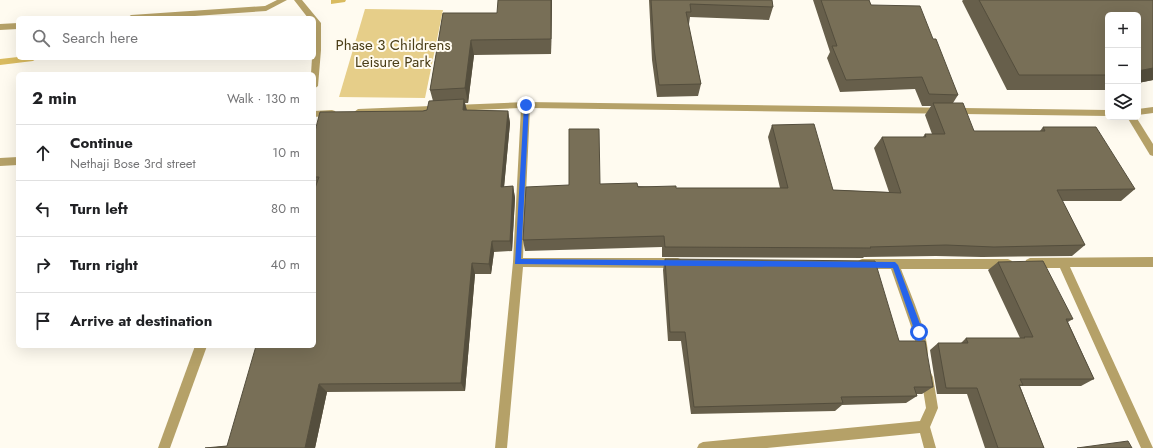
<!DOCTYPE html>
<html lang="en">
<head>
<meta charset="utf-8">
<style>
  body { margin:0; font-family:Jost,sans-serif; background:#f6f6f6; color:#202124 }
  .controls { position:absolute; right:12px; top:12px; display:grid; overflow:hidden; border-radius:6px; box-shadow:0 4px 16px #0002 }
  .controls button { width:36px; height:36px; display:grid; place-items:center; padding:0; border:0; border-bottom:1px solid #e0e0e0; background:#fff; color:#202124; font:20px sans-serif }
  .stop { position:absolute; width:12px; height:12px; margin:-9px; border:3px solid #2563eb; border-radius:50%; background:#fff }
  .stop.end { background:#2563eb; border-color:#fff; box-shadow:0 1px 4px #0008 }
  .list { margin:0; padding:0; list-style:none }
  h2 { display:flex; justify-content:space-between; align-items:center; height:52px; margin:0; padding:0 16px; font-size:17px }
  h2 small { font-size:13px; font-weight:400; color:#757577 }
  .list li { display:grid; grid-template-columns:26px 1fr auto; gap:12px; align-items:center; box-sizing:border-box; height:56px; padding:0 16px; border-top:1px solid #e0e0e0 }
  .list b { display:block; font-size:15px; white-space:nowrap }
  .list p { margin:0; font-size:13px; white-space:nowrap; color:#757577 }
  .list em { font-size:13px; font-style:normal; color:#757577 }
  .icon { flex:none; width:22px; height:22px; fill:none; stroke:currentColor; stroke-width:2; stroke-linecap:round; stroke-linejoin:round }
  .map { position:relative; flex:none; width:1153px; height:448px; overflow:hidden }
  .search { position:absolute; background:#fff; box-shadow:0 4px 16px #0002; left:16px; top:16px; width:300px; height:44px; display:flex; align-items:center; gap:10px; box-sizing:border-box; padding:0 14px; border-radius:6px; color:#757577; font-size:15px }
  .panel { position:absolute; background:#fff; box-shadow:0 4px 16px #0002; left:16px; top:72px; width:300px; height:276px; border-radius:6px }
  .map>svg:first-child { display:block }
  .green { fill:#e6ce89 }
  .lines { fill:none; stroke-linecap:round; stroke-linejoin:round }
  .stream { fill:#d9bb60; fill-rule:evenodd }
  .street { fill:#b5a168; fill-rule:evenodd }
  .wall { fill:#675f4b }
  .shaded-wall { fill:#544e3d }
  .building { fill:#786f57; stroke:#544e3d }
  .route { fill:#2563eb }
  .labels { text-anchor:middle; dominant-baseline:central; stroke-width:4; stroke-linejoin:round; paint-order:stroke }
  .park-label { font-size:15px; fill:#4a3d17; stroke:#fffbf0 }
</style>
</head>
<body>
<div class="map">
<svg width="1153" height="448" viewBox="0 0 1153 448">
  <rect width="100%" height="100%" fill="#fffbf0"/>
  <!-- green -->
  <path class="green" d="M365,9l78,1 -18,88 -86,-1z"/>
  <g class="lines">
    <!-- stream -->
    <g class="stream">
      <path d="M331,0h15l-1,2 -14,2z"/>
      <path d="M18,57l19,1 -4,3 -33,4v-6z"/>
    </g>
    <!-- street -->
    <g class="street">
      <path d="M277,0h10l-21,11 -100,7h-39l4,-3 134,-9z"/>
      <path d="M294,0h8l19,23v27l-3,36 -4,3v-15h-3l1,-16h2v-40h-6z"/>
      <path d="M18,23v6l-18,1v-6z"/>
      <path d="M526,102l582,8v6l-578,-8 -7,150h155l4,2 1,3 -1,3 -4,2 -155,-1 -16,181h-12l18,-186 8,-154 -163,7 -4,-3 4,-3z"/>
      <path d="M1153,107v6l-15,2v-6z"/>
      <path d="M332,110l3,1 1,2 -1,2 -21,2v-6z"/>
      <path d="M1127,117h9l17,27v12l-3,-1z"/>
      <path d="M18,157v8l-18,1v-8z"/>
      <path d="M1153,257v10h-83l83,181h-12l-81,-180h-30l-4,-2 -1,-3 1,-3 4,-2z"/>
      <path d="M862,259h146l4,2 1,3 -1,3 -4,2h-107c6,16 32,75 26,88l-4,1 -4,-1 -6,-25 -22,-63h-29l-4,-2 -1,-3 1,-3z"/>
      <path d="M195,346h12l-37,102h-12z"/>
      <path d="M927,371l4,2 2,4 5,31 -8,19 6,21h-12l-4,-15 -153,15h-70l2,-4 4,-2 217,-21 6,-13 -5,-31 2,-4z"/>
    </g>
  </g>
  <!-- wall -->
  <g class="wall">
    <path d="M552,0l-1,54 -77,1 -6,48h-3l2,7 41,1 2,12 -6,64 9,-1 2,12 -3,53 -18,1 -3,22h-16l-10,117 -138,1 -12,56h-110l22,-2 87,-100 1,-157h-1v-54l113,-25 6,-9 -3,-11 13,-77h54z"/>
    <path d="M649,0h123l1,7 -4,13 -79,-3 -1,7h-1l13,60 -3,12 -41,1 -5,-37z"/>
    <path d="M813,0h56l2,5 62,34 25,56 -5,8 21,28h66l3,-4 92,62 -14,12h-59l23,44 -13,11 -90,1 -46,-1 -72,1 -1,1 -201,-1v-10l-137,4 -2,-11 77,-56 76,4h104l-12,-51 4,-12 61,65 56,2 -15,-44 8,-11h41l2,-3h7l-7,-19 6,-9h-9l-7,-17 -75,3 -13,-34 3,-6z"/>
    <path d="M963,0h190v80l-15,3v-68h-30v75h-101l-45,-89z"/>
    <path d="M665,259l234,82 34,46 -11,7h-6l1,2 -11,7 -64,2 -7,6 -144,3 -10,-73h-13l-5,-71z"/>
    <path d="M998,262l75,57 -5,3 26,57 -13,7h-61l24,62h-59l-18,-54h-30l-7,-44 8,-7h23l5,-5h54l-32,-68z"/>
  </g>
  <!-- shaded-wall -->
  <g class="shaded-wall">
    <path d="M551,0h1l-1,54z"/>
    <path d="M471,40l3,15 -6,48 -3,-15z"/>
    <path d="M1153,68v12l-15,3v-12z"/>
    <path d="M464,99l3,13 -4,-2z"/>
    <path d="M508,111l2,12 -7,75 -2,-11z"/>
    <path d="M513,186l2,12 -3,53 -2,-10z"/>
    <path d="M492,241l2,11 -3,22 -2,-10z"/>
    <path d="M472,263l3,11 -10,117 -4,-8z"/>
    <path d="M319,384l8,8 -12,56h-10z"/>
  </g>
  <!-- building -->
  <g class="building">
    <path d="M498,0h53v39l-80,1 -6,48 -35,2 13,-77h54z"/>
    <path d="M651,0h121l1,7 -83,-3 1,8h-5l15,72 -42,1 -5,-37z"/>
    <path d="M821,0h48l2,5 49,1 13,33h3l22,56 -29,-1 -7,-17 -76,3 -14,-34h5z"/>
    <path d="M979,0h174v68l-15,3v-56h-30v60h-89z"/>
    <path d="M464,99l-1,11 45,1 -7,76 12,-1 -3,55h-18l-3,23 -17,-1 -11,120 -142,1 -14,64h-100l22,-2 29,-100h58v-155l5,-14h-5v-42l6,-23 103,-1 4,-1 2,-9z"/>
    <path d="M933,103h30l11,28h71l-2,-4h53l39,62 -78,1 28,55 -91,2 -48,-2 -76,2 1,1 -206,-1 -1,-11 -141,4 3,-53 43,-2v-56h30l1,55 37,-1 1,4 38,-1v2h112l-16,-63 42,-1 19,66 68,3 -19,-56h44l-1,-3h20z"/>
    <path d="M665,259l210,2 24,80h26l8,46h-19l3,9 -76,1 2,6 -149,4 -9,-75h-15z"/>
    <path d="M1043,261l30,58h-7l28,60h-74l3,6h-4l25,63h-46l-21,-60h-31l-8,-45h30l-2,-5h59l-1,-1h9l-35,-75z"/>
    <path d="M1128,441l4,7h-55z"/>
  </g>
  <!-- route -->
  <path class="route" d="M526,103l3,2 -8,154 374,3 3,3 25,67 -1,2 -3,1 -4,-3 -22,-64 -378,-4 9,-159z"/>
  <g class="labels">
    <!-- park labels -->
    <g class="park-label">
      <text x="393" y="45">Phase 3 Childrens<tspan x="393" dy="17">Leisure Park</tspan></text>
    </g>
  </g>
</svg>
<div class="controls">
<button>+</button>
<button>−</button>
<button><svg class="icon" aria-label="layers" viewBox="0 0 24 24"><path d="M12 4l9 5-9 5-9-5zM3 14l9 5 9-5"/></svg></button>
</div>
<div class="stop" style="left:919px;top:332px"></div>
<div class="stop end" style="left:526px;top:105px"></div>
<div class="search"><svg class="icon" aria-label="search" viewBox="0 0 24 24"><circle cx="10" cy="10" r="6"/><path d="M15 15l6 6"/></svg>Search here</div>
<section class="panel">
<h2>2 min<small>Walk · 130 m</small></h2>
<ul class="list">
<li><svg class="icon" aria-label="ahead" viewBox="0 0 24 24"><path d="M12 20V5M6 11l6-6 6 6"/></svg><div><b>Continue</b><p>Nethaji Bose 3rd street</p></div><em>10 m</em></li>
<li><svg class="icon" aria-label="left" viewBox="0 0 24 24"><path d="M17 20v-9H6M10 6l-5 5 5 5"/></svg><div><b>Turn left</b></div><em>80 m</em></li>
<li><svg class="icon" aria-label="right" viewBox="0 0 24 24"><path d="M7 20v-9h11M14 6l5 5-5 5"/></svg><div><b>Turn right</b></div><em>40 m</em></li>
<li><svg class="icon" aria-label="arrive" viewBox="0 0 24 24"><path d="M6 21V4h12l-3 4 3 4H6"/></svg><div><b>Arrive at destination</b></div></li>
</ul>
</section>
</div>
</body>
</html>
